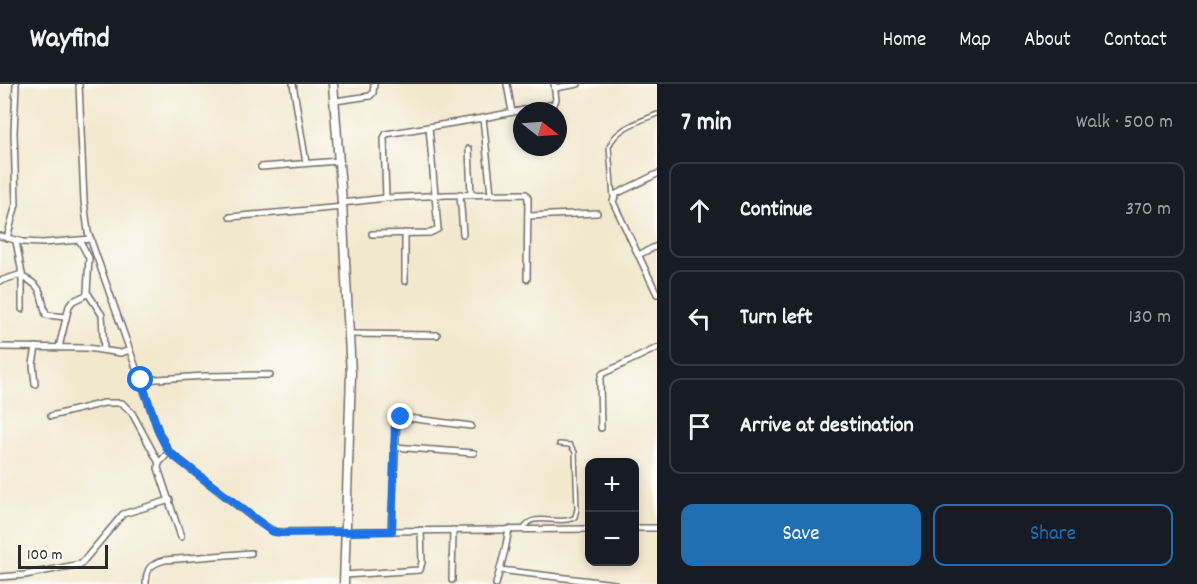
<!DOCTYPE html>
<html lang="en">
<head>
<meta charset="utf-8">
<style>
  body { margin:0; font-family:Dekko,sans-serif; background:#20242c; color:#f1f3f6 }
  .controls { position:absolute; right:18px; bottom:18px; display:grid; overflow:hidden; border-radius:12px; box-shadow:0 3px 9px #0003 }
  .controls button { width:54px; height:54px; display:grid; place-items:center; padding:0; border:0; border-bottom:2px solid #363941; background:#171b24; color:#f1f3f6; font:30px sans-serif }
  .compass { position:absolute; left:513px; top:18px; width:54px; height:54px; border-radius:50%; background:#171b24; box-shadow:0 3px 9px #0003; rotate:107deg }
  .scale { position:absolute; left:18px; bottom:15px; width:90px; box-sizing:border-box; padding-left:6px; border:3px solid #2b2b2b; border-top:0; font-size:16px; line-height:21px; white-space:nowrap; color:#2b2b2b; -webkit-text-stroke:4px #fdfcf7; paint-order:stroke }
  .stop { position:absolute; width:18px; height:18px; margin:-14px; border:4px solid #1a73e8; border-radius:50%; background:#fff }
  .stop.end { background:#1a73e8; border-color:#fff; box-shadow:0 2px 6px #0008 }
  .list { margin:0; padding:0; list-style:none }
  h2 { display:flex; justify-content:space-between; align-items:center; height:78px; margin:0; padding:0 24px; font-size:26px }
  h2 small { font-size:20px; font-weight:400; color:#9ea1a6 }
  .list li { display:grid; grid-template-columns:39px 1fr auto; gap:18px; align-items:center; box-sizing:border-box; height:96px; margin:0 12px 12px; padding:0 12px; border:2px solid #363941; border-radius:12px }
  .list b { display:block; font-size:22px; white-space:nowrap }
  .list em { font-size:20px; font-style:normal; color:#9ea1a6 }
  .actions { display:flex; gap:12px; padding:18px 24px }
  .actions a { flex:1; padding:14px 0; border:2px solid #1f6fb2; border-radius:12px; text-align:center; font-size:21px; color:#1f6fb2 }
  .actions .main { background:#1f6fb2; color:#fff }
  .icon { flex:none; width:33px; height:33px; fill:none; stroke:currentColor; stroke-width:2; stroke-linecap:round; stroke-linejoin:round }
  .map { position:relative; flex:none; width:657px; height:500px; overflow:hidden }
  header { display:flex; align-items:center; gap:36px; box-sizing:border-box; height:84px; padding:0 30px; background:#171b24; border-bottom:2px solid #363941 }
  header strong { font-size:28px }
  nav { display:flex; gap:33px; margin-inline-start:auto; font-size:21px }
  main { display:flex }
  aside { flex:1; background:#171b24 }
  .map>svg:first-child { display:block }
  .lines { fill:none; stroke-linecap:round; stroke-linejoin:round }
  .lane-casing { stroke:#716d64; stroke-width:6 }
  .street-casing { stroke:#716d64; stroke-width:8 }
  .secondary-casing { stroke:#716d64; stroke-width:11 }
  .lane { stroke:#fff; stroke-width:3 }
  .street { stroke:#fff; stroke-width:5 }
  .secondary { stroke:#fff; stroke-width:8 }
  .route { stroke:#1a73e8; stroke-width:8 }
</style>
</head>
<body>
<header>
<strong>Wayfind</strong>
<nav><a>Home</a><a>Map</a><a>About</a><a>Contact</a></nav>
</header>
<main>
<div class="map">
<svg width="657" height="500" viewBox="0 0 657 500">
  <rect width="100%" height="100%" fill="#fdfcf7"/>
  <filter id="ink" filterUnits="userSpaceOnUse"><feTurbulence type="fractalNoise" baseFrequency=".0167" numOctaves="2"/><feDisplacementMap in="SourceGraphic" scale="12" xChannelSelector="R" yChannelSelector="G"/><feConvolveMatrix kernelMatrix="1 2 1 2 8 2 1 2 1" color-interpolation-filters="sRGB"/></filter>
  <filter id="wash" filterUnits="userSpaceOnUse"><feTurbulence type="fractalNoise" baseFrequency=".008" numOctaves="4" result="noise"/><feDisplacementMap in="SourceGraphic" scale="24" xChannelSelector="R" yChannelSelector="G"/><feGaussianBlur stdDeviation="1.35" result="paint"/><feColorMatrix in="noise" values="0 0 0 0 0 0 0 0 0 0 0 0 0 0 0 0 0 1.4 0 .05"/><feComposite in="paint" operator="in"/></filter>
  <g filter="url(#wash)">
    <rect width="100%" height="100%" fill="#f2e8ce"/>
  </g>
  <g filter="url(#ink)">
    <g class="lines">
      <!-- lane casing -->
      <g class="lane-casing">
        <g id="lane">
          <path d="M613,114l-4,-51c6,-19 32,-26 48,-33"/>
          <path d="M524,445c6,-19 37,-2 51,-12l2,-8 -2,-57 -5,-7 -11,-1"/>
        </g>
      </g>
      <!-- street casing -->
      <g class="street-casing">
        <g id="street">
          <path d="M79,0l5,117 4,31 71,201 10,19 88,69 18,11 315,-3"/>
          <path d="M293,0l13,79"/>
          <path d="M507,0l5,28"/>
          <path d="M555,4l23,-4"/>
          <path d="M335,17l35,-5 3,-3 1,-9"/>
          <path d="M483,34l8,76"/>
          <path d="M469,65l2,45"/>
          <path d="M261,83l78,-6"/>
          <path d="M657,90l-41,20 -3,8 44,92"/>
          <path d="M460,110l3,40"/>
          <path d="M386,114l-2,-60 2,-4 97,-16 71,-14 2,-5 -2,-15"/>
          <path d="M342,119l44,-5 60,-3 80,-1 2,4 -1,81"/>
          <path d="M528,132l69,-3"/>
          <path d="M230,133l113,-10"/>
          <path d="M405,149v48"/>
          <path d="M372,150l58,-1 8,-4 -9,-102"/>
          <path d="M0,152l23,6 19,1 49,-4"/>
          <path d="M7,154l9,-34 -2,-71 2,-49"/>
          <path d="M16,157l6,33v35"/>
          <path d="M80,157l9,17 -2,34 15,23 2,35"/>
          <path d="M638,171l19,-9"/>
          <path d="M22,193c22,9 18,18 24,38l20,2"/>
          <path d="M0,197l22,-7"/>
          <path d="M349,250l88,1"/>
          <path d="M0,263l87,1 34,5 9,-3"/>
          <path d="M59,263l10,-41 4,-5 15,-7"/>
          <path d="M141,296l65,-4 64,-1"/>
          <path d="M35,300l-2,-20 3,-17"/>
          <path d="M51,332l53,-13h18l10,10 27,50"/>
          <path d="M601,344l-1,-47 2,-7 55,-26"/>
          <path d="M394,363l80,6"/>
          <path d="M169,368l-10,11 -1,5 23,69"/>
          <path d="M634,444h23"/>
          <path d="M391,447l6,-113h11l63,8"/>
          <path d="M500,486l115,14"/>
          <path d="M344,491l76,-5 2,-8 -1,-32"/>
          <path d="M0,493l25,-2 56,-11 42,-50 47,-14"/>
          <path d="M452,496l1,-50"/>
          <path d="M146,500c0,-15 4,-20 19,-24l86,-7"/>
          <path d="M496,500l9,-34 4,-21"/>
        </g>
      </g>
      <!-- secondary casing -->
      <g class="secondary-casing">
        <path id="secondary" d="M333,0l9,119 9,171 -7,210"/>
      </g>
      <!-- lane -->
      <use href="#lane" class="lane"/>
      <!-- street -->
      <use href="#street" class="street"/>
      <!-- secondary -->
      <use href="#secondary" class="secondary"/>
    </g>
  </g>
  <g class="lines" filter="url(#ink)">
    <!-- route -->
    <path class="route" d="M141,296l18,53 10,19 102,79 11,2 110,-2 3,-109 2,-4 4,-1"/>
  </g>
</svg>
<div class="controls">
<button>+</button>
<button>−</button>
</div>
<svg class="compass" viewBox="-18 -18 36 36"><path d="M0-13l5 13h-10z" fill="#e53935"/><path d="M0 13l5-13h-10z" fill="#9ea1a6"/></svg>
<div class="scale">100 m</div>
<div class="stop" style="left:141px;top:296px"></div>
<div class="stop end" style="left:401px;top:333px"></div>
</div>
<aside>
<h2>7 min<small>Walk · 500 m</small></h2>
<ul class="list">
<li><svg class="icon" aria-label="ahead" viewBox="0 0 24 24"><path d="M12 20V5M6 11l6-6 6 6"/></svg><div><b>Continue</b></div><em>370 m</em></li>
<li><svg class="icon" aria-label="left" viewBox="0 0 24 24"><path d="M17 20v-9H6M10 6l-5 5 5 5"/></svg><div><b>Turn left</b></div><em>130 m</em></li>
<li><svg class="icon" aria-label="arrive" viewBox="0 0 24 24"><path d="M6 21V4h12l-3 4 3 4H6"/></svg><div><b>Arrive at destination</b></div></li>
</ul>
<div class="actions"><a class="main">Save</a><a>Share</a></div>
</aside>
</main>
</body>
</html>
